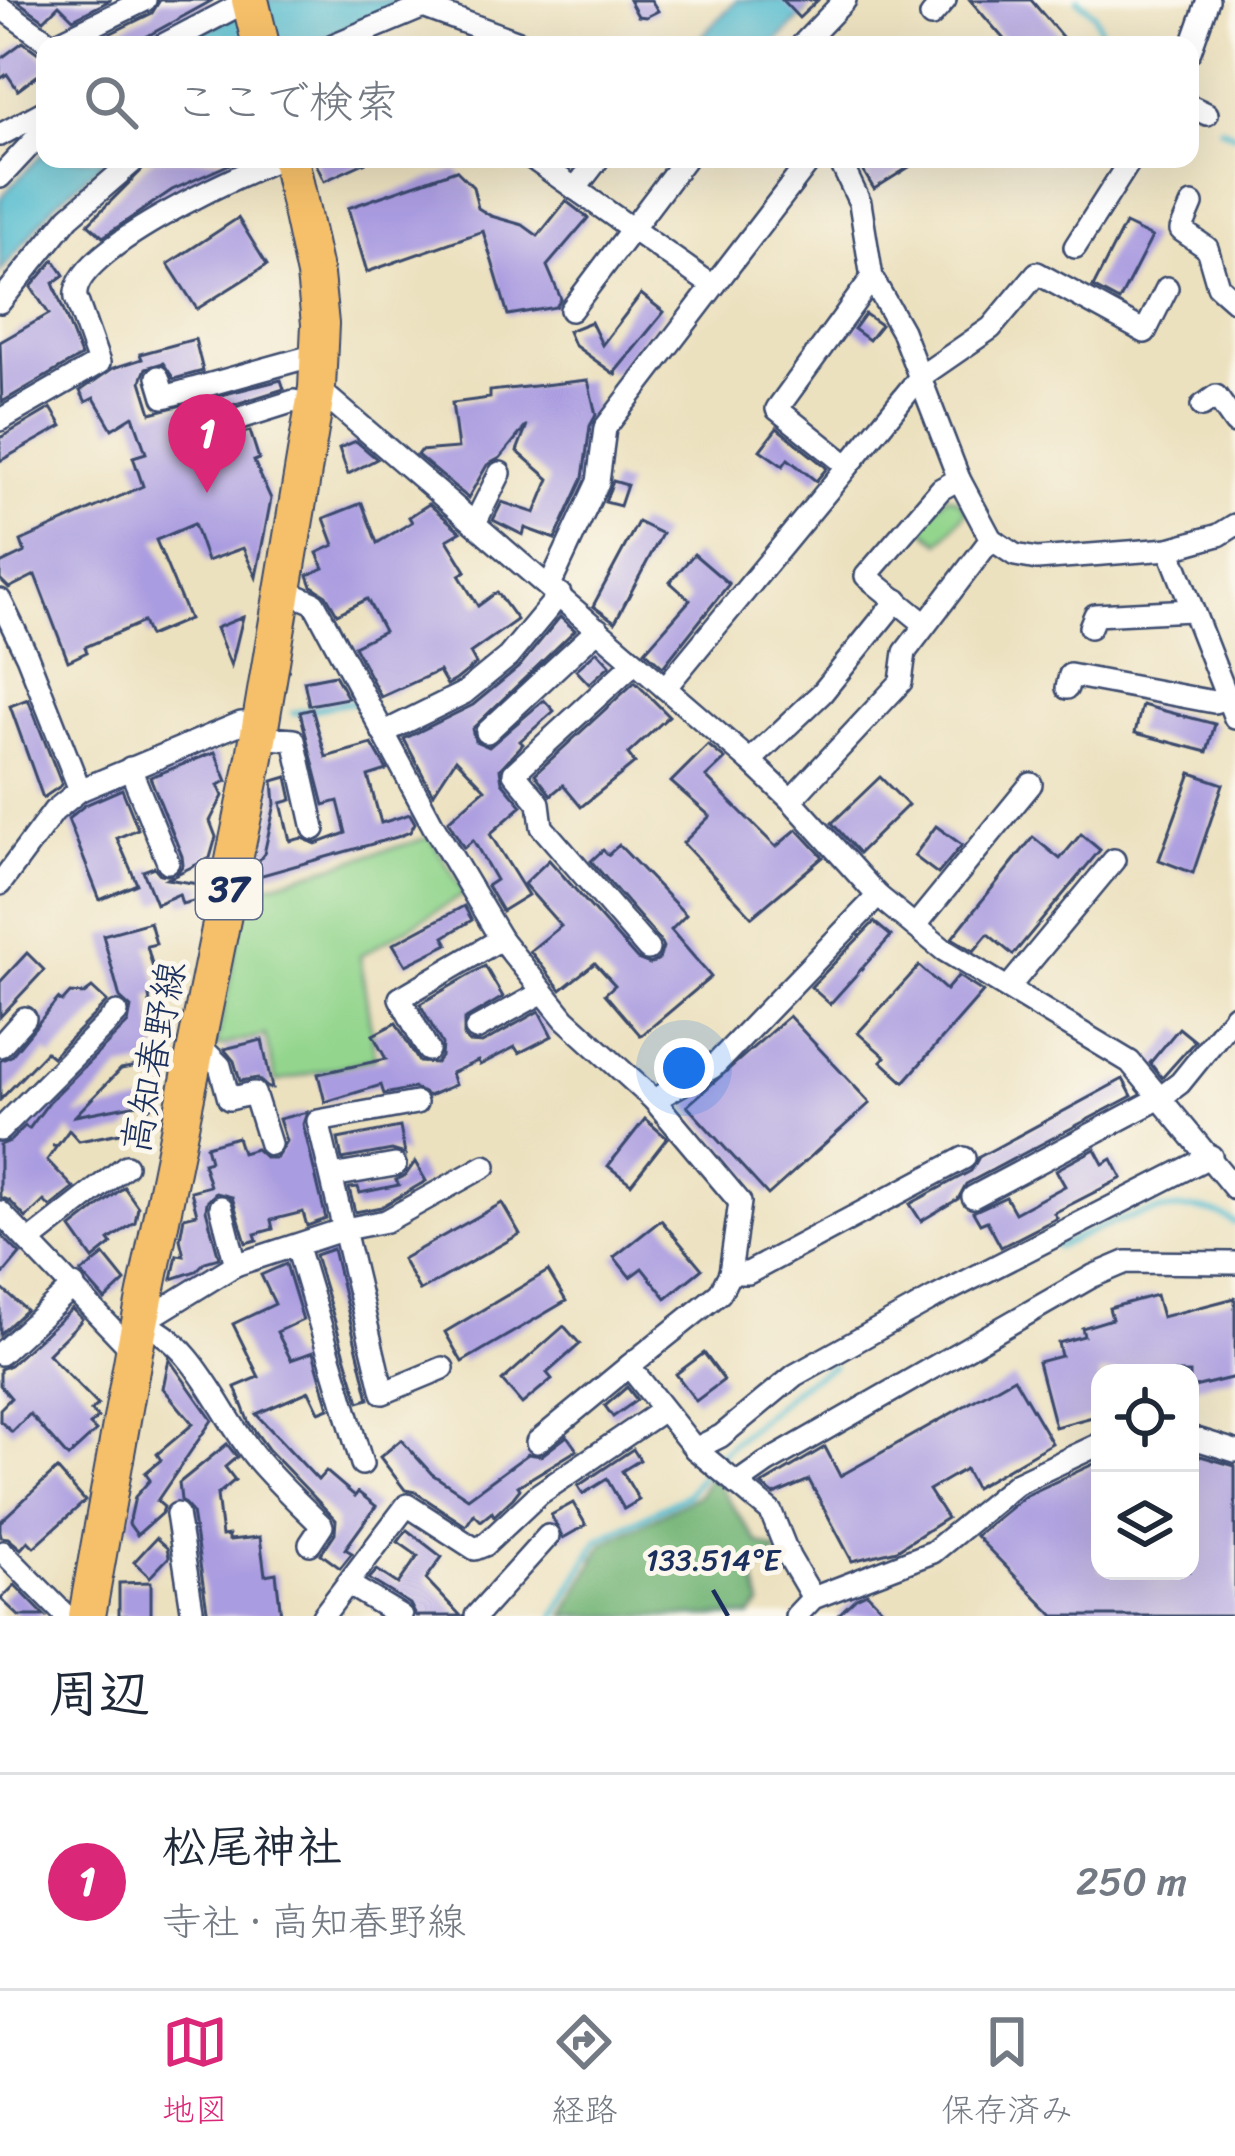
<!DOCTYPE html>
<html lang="ja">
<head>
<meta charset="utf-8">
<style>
  body { margin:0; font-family:Sriracha,"Klee One",sans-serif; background:#f6f6f7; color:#1f2937 }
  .controls { position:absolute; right:36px; bottom:36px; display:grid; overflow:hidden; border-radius:24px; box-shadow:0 12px 48px #0002 }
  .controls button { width:108px; height:108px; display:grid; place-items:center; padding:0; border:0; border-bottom:3px solid #e0e1e3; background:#fff; color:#1f2937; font:60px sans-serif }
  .you { position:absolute; left:684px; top:1068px; width:42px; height:42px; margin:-30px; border:9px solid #fff; border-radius:50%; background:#1a73e8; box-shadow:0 0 0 18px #1a73e833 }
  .badge { display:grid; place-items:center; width:78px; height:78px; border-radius:50%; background:#db2777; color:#fff; font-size:39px; font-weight:700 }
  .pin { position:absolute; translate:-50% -99px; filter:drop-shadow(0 3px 6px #0008) }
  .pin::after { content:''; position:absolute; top:63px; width:42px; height:36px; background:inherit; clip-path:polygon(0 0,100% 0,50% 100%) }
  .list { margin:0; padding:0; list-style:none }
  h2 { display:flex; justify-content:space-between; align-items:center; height:156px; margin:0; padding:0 48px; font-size:51px }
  h2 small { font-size:39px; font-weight:400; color:#747a83 }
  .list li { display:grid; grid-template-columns:78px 1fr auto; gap:36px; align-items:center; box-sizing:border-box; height:216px; padding:0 48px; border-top:3px solid #e0e1e3 }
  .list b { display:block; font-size:45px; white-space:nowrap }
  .list p { margin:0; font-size:39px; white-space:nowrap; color:#747a83 }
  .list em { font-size:39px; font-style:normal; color:#747a83 }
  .icon { flex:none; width:66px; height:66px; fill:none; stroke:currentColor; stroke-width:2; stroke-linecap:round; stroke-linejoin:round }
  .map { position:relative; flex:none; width:1235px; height:1616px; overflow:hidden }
  .search { position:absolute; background:#fff; box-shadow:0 12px 48px #0002; left:36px; right:36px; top:36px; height:132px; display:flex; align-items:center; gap:30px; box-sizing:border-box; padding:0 42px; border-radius:24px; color:#747a83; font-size:45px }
  .sheet { height:372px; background:#fff }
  nav { display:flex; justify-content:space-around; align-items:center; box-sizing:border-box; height:168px; border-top:3px solid #e0e1e3; background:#fff; font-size:33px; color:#747a83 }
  nav a { display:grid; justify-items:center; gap:6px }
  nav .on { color:#db2777 }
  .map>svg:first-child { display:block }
  .green { fill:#93d58d; stroke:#578276; stroke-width:3 }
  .forest { fill:#76b678; stroke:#48726b; stroke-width:3 }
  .water { fill:#53bccf; stroke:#377696; stroke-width:3 }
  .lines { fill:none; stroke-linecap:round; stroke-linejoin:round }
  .stream { stroke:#53bccf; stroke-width:6 }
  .building { fill:#aa9ce0 }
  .minor-casing { stroke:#3a4a6d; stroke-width:26 }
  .primary-casing { stroke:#3a4a6d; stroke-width:40 }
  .minor { stroke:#fff; stroke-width:21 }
  .primary { stroke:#f6c06b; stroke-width:36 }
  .ticks { fill:none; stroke:#1b2f5e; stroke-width:4.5 }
  .labels { text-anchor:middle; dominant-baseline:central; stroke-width:10; stroke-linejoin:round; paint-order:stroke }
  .shield { fill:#fbf7ec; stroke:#5e6b89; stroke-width:3 }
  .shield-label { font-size:36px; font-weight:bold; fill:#1b2f5e }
  .street-label { font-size:39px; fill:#1b2f5e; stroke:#fbf7ec }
  .ticks-label { font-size:30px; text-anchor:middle; fill:#1b2f5e; stroke:#fbf7ec; stroke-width:10; stroke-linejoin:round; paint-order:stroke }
</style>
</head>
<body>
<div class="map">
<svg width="1235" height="1616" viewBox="0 0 1235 1616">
  <rect width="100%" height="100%" fill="#fbf7ec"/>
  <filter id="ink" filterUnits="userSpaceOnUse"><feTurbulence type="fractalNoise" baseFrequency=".00833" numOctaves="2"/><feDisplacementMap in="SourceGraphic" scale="24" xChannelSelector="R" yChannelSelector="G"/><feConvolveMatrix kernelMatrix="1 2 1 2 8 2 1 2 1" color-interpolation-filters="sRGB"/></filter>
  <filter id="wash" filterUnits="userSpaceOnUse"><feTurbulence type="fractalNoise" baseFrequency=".004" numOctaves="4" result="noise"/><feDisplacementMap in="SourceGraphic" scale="48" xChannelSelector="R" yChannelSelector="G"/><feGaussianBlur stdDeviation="2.7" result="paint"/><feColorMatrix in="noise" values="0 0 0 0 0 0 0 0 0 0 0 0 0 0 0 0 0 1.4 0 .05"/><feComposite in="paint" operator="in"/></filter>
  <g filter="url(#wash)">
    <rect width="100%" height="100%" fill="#ece1bf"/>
    <!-- green -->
    <g class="green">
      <path d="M947,496l10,3 10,12 -27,32 -21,-18z"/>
      <path d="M430,837l35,57 -105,62 15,102 -99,24 -11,-47 -49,12 32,-156z"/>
    </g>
    <!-- forest -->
    <path class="forest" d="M711,1474l47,69 21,8 -25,24 7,30 -11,11h-186l39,-72 96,-49z"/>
    <!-- water -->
    <g class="water">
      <path d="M269,0h146l-107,45h-123l37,-24z"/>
      <path d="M737,0h59l11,11 -34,34h-66l-7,-7z"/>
      <path d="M45,151v8h61l-52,46 -54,68v-75z"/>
    </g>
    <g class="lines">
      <!-- stream -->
      <g class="stream">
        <path d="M1078,0l17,14 11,31"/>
        <path d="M1221,128l14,7"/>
        <path d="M293,713l65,-12"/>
        <path d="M1057,1247c50,-23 126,-59 178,-24"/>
        <path d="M717,1457l85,-73 31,-18"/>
        <path d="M555,1616l43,-76 89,-45 21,-28"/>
      </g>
    </g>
    <g id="blocks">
      <!-- building -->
      <g class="building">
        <path d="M16,0h95l-38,19 -14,-14 -15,15z"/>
        <path d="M160,0h53l-82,45h-44l65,-32z"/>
        <path d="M629,0h22l7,11 -12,6 -8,-1z"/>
        <path d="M782,0h36l-19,18z"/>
        <path d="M970,0h61l38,45h-60z"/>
        <path d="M23,42l22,16v12l-27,20 -11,-16 -7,5v-20z"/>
        <path d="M153,159h88l-69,31 -69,47 -15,-13z"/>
        <path d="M314,159h59l-49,22z"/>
        <path d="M856,159h66l-48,30z"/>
        <path d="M456,170l17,17 5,21 13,8 32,9 15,11 28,-35 22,17 -41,48 14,33 -5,8 -48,8 -25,-84 -116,41 -19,-64z"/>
        <path d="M238,218l29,47 -70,44 -29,-45z"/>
        <path d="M1125,224l27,13 -33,64 -26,-14z"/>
        <path d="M54,260l10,15 -11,8 28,73 -79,46 -2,-60 49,-28 -18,-27z"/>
        <path d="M641,294l23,18 -49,60 2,4 -43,-31 -6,-14 23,-9 11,23z"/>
        <path d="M865,314l16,11 -12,15 -15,-11z"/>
        <path d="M195,339l8,32 -29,8 -11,-16 -17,5 -5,13 10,32 130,-33 3,9 -93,29 -10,12 4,12 9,5 56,-16 9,28 -5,2 17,38 -15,78 -13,-29 -36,13 -13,-37 -38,16 33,79 -40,17 -6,-14 -58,25 2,5 -19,9 -33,-86 -26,13 -9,-9v-15l25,-12 -4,-11 122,-55 -10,-29 13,-4 -13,-37 -21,13 -18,-31 -8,4 -6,-11 33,-23 29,-9 -2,-5z"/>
        <path d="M588,380l8,35 -6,11 -7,52 -28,61 -30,-11 -2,7 -30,-15 9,-18 33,11 14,-34 -32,-28 10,-26 -27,33 -13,7 -19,33 -51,-43 3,-4 38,-3 -6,-45 38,-5v-7z"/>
        <path d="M51,408l11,18 -62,35v-23z"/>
        <path d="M777,428l50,40 -11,13 -28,-22 -5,7 -23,-16z"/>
        <path d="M356,441l21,18 -29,15 -9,-26z"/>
        <path d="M613,481l14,4 -7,21 -15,-4z"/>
        <path d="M362,503l15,40 35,-21 -3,-5 20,-13 32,28 -14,8 19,31 -7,4 19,31 19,-14 20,28 -47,33 6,11 -20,16 -9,5 -8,-14 -58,26 -27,-51 30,-15 -17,-32 -30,15 -11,-19 -14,-9 -4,-11 16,-7 -7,-15 17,-8 -10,-27z"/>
        <path d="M638,522l24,12 -47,88 -22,-16z"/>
        <path d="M694,554l35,30 -66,83 -18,-16 45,-51 -20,-18z"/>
        <path d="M243,617l-12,49 -15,-38z"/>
        <path d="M560,617l15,13 -103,99 3,12 14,6 55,-47 10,11 -34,30 3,3 -23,25 2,13 20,24 -32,28 38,61 -26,16 -15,-25 9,-6 -23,-40 -9,8 -16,-27 37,-32 -29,-30 -23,35 -29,-55 69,-34 46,-38z"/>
        <path d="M597,651l13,14 -21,19 -13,-14z"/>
        <path d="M335,675l13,23 -39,7 -5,-24z"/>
        <path d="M635,682l34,34 -41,38 7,9 -54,44 -18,-22 -12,10 -16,-21z"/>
        <path d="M28,699l34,86 -19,13 -33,-92z"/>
        <path d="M1142,705l73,19 -8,28 -72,-19z"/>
        <path d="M312,709l14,48 46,-13 15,26 -19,6 13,47 29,-9 5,9 -5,9 -13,5 -138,39 -3,-12 8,-10 11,-50 -2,-23 14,-4 5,23 -11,3 9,38 12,-3 14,6 30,-11 -8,-32 -14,4 -24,-93z"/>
        <path d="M708,745l17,14 -19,18 70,70 21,-18 26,28 -71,60 -69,-74 27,-27 -39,-34z"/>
        <path d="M215,752l12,29 -9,4 5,11 -13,25 6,16 -6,21 -35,17 8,-10 -1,-9 -32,-79z"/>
        <path d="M1191,773l32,11 -30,89 -34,-13z"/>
        <path d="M880,777l28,28 -49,48 -27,-30z"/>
        <path d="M122,789l16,40 -21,9 20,46 -37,16 -32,-81 17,-14z"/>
        <path d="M936,826l26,19 -24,29 -24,-18z"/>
        <path d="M1081,834l19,16 -87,105 -25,-21 -14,17 -22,-13 81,-101 27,22z"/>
        <path d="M619,845l67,70 -15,15 40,47 -70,59 -36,-42 10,-9 -20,-22 -34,27 -31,-39 31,-25 -37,-42 25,-24 88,99 13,5 9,-5 4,-12 -4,-8 -68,-78 12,-11 5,5z"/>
        <path d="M154,867l6,7 14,2 -7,3 37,6 -3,14 -19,5 -3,-10 -23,10 -13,-33z"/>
        <path d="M464,906l8,14 -28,17 4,7 -42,21 -13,-21z"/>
        <path d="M150,922l6,22 -9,2 13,47 -11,3 10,66 -38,7 -46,47 83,-16 -34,32 -45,9 -10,-11 -11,15 -6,1h5l-10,14 27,28 -24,19 -6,-6 -18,17 -16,-17 -10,-4v-52l10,-4 15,-15 4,3 20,-27 79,-79 3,-15 -11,-10 -17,-63z"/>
        <path d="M874,922l17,14 -61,68 -19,-17z"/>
        <path d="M27,953l17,17 -44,47v-35z"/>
        <path d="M485,966l18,31 -39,23v17l5,5 13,1 57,-32 13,25 -33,17 -4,-6 -35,18 -2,-4 -27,12 4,12 -26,11 -15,-8 -30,6 -3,-9 -56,17 -7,-28 68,-15 -13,-24 23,-12 23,39 17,1 5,-6 1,-13 -22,-40z"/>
        <path d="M919,966l27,24 12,-14 25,16 -79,90 -23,-21 4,-4 -27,-24z"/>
        <path d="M92,988l15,14 -55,55 -6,-5 -46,48v-39l11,-5 47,-57 4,3 8,-9 14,1z"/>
        <path d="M789,1016l81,87 -102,92 -81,-89z"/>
        <path d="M1179,1028l16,13 -33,37 -12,-15z"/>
        <path d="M262,1040l10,48h-4l-11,-10 -17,3 -6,-20 -10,-12z"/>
        <path d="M1123,1079l9,17 -166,88 -8,15 -37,22 -11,-17 61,-33 8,-14z"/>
        <path d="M307,1112l-4,12 23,95 -19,7 -4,-14 -32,8 2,9 -18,5 2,6 -11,3 -14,-46 -16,-4 -9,9 -1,8 13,48 -14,4 -9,9 -24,8 5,-24 7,1 -4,-17 4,-22 13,-3 -6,-23 19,-5 -7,-23 7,-2 -4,-15 31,-9 5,16 14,-4 10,9h10l10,-17 -7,-22z"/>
        <path d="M645,1119l22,19 -36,46 -23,-18z"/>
        <path d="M400,1127l5,27 -13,-4 -50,9 -4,-20z"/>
        <path d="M1095,1149l8,15 9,-5 10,19 -68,35 3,5 -56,29 -14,-26 -7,3 -7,-12 33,-15 9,16 50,-27 -9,-16z"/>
        <path d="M415,1162l11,19 -45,26 -26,5 -6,-24 9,-1 2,6 39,-8 -3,-5 9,-4z"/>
        <path d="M124,1187l14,20 -3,15 -26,18 3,4 -19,15 -22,-31z"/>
        <path d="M502,1203l18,31 -100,57 -18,-32z"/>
        <path d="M661,1220l41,49 -36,29 -24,-30 -12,9 -16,-20z"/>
        <path d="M0,1234l20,20 -20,24z"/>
        <path d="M333,1249l36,150 -10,3 -44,-147z"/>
        <path d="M104,1255l21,26 -20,19 -24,-27z"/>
        <path d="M286,1264l17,56 -26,12 14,28 22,-8 16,56 -10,4 -10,-21 -53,23 62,66 8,-9 29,25 3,-4 18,14 -31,43 7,4 -12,15 -19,-14 14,-21 1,-13 -68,-71 -19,-26 -14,-36 24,-10 -26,-53 42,-20 -14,-29z"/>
        <path d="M548,1271l18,30 -104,61 -17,-30z"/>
        <path d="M0,1287l26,23 -26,24z"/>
        <path d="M1156,1295l6,22 73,-19v79l-45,11v-15h-90v42l-45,12 -17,-65 23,-6 -3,-13 26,-7 -2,-8 30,-9 -3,-11z"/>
        <path d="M72,1309l10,10 -3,4 -31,31 50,51 -7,6 7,7 -8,7 6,6 -28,26 -38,-43 -18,18 -12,-11v-12l11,-11 -11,-13v-16l10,-4z"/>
        <path d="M564,1326l16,18 -33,29 5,6 -30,25 -20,-23z"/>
        <path d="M704,1353l20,27 -28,21 -20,-27z"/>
        <path d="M169,1359l43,61 -55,81 7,6 -2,6 -25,22 -8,-11 6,-27 15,-17 -5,-7 16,-13 -4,-6 36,-30 -30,-36z"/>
        <path d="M1014,1378l38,65 -77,45 -10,-19 -36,21 18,28 -50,32 -45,11 -43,-81 -35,15 -13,-10 64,-38 15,29z"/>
        <path d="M627,1387l10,13 -24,17 -8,-11z"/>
        <path d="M567,1436l10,14 -59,36 2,3 -7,9 -19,18 -2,-4 -11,9 -7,-7 -8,12 -51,-34 -10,-2 -25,-33 21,-17 31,34 36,24 60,-44 13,2z"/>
        <path d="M227,1444l10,13 -12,10 10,13 -18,15 5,41 7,-1v5l31,-3 5,38 11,-2 5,43h-73l-16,-104 -11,-12 -2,-17z"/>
        <path d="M633,1449l7,11 -18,11 17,29 -15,9 -17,-30 -24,15 -5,-8z"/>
        <path d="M1190,1453l45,13v150h-181l-78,-80 49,-40 75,-35v110h90z"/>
        <path d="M57,1469l28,32 -51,46 -6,-6 -7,8 -13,-11 -8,-1v-15z"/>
        <path d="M573,1503l13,22 -23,13 -12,-23z"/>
        <path d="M407,1530l35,27 -16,22 35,37h-45l-6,-12 -41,-25 8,-9 21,14 20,-28 -20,-14z"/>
        <path d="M156,1538l11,10 2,9 -19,20 -16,-15z"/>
        <path d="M151,1582v34h-32v-33z"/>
        <path d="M15,1585l30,31h-26l-18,-17z"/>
        <path d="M867,1593l22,23h-52l19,-18z"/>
      </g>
    </g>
  </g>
  <g filter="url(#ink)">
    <use href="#blocks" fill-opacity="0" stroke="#3a4a6d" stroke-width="3"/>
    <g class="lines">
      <!-- minor casing -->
      <g class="minor-casing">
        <g id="minor">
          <path d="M0,7l53,38 92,-45"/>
          <path d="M423,7l104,38"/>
          <path d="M931,16l14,-16"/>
          <path d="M163,45l86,-45"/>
          <path d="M333,45l107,-45"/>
          <path d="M802,45l43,-45"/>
          <path d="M1190,51l18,-51"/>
          <path d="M1190,106l17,8"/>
          <path d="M0,135l45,-24"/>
          <path d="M533,159l180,127"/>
          <path d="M839,159l21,44 12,75 30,53 57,148 32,60 24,16 22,4 132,-10 50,-14 16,-10"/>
          <path d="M0,177l45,-48"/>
          <path d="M575,189l23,-30"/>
          <path d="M1192,204l-11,26 26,18 11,38 17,15"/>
          <path d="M1075,247l56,-88"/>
          <path d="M872,278l-95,131 71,57 72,-89 71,-49 46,-55 108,59 22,-44"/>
          <path d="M0,302l69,-85 67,-58"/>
          <path d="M571,310l114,-151"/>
          <path d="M158,377l6,20 155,-43"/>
          <path d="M317,388l433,373 41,39 87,96 66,54 186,112 105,127"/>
          <path d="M1202,406l14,-10 19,27"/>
          <path d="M0,420l99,-57 -23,-65c-7,-47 162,-122 202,-139"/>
          <path d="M196,432l98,-31 18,7"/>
          <path d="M475,523l25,-50"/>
          <path d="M1169,549l66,169"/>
          <path d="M549,587l49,-105 7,-54 206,-269"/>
          <path d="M283,590l31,13 120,224 67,112 64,80 89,81 86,102 -10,71 -10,20 -91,73 66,83 76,63 18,45 24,41"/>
          <path d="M0,600l27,56 53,134"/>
          <path d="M925,624l-59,-48 75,-87 18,-10"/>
          <path d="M1090,627l5,-12 96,-5"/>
          <path d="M635,662l-121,111 25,30 3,24 106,122"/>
          <path d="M665,688l183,-222"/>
          <path d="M1067,688l3,-13 144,27 13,-4"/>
          <path d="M487,732l111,-103"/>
          <path d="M383,733l81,-40 44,-36 52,-63"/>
          <path d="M258,737l36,3 20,89"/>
          <path d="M750,761l72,-68 75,-93"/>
          <path d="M130,768l38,94"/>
          <path d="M791,800l110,-118 4,-30 86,-113"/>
          <path d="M0,884l54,-73 26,-21 161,-67h20"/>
          <path d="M915,926l116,-142"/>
          <path d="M1008,988l106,-128"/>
          <path d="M476,1029l67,-37"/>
          <path d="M199,1045l21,21 9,33 25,-6 16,51"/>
          <path d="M0,1046l25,-28"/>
          <path d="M428,1050l-28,-52 101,-59"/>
          <path d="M654,1100l59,-33 165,-171"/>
          <path d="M416,1103l-98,18 65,272 60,-25"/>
          <path d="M0,1130l117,-117"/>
          <path d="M332,1176l63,-11"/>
          <path d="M973,1197l187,-99 20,-15 55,-68"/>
          <path d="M221,1207l15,58"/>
          <path d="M0,1212l134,140"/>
          <path d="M30,1241l96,-75"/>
          <path d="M297,1247l65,217"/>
          <path d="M730,1273h18l216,-115"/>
          <path d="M0,1354l74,-68"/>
          <path d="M1190,1437l45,14"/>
          <path d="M537,1442l92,-76"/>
          <path d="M695,1449l26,-13 74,-61 139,-77 277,-142"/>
          <path d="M736,1484l30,-21 327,-187 33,-14 109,1"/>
          <path d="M177,1514l16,102"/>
          <path d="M310,1544l12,-18c-22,-22 -46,-44 -66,-68 -34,-40 -62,-118 -115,-135l94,-58 110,-36 41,-8 99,-55"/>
          <path d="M3,1552l63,64"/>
          <path d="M348,1584l53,32"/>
          <path d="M323,1616l84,-111 68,44 10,-4 54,-51 124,-84"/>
          <path d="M476,1616l72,-80"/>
          <path d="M796,1616l17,-18 120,-46 84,-69 83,-39"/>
        </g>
      </g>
      <!-- primary casing -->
      <g class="primary-casing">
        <g id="primary">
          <path d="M250,0l11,45"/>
          <path d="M87,1616l47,-264 121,-595 62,-369 3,-64 -5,-49 -25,-116"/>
        </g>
      </g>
      <!-- minor -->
      <use href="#minor" class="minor"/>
      <!-- primary -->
      <use href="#primary" class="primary"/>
    </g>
  </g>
  <!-- ticks -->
  <path class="ticks" d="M713,1590l15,26"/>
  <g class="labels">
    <!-- shield labels -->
    <rect class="shield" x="196" y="859" width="66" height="60" rx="9"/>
    <g class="shield-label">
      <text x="229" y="889">37</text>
    </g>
    <!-- street labels -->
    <g class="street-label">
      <text transform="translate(153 1057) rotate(-79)">高知春野線</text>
    </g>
  </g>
  <g class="ticks-label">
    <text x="713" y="1570">133.514°E</text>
  </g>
</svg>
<div class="controls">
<button><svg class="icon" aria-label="locate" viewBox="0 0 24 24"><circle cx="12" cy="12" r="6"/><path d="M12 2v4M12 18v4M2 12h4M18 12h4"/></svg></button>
<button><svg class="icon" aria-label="layers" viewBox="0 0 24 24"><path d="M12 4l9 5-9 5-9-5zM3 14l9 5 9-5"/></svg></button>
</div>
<div class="you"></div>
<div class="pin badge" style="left:207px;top:493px">1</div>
<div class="search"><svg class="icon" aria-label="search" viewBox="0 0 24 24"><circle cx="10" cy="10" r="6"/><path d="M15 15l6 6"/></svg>ここで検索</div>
</div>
<section class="sheet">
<h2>周辺<small></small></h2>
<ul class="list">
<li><span class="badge">1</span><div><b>松尾神社</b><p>寺社 · 高知春野線</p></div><em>250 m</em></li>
</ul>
</section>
<nav>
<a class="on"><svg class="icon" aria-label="map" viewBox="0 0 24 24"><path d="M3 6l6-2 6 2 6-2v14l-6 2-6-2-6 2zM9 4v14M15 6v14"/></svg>地図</a>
<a><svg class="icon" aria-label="directions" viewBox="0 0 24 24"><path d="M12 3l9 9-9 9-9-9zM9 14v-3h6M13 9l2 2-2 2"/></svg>経路</a>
<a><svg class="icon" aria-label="saved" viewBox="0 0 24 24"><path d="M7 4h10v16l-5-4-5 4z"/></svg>保存済み</a>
</nav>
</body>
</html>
